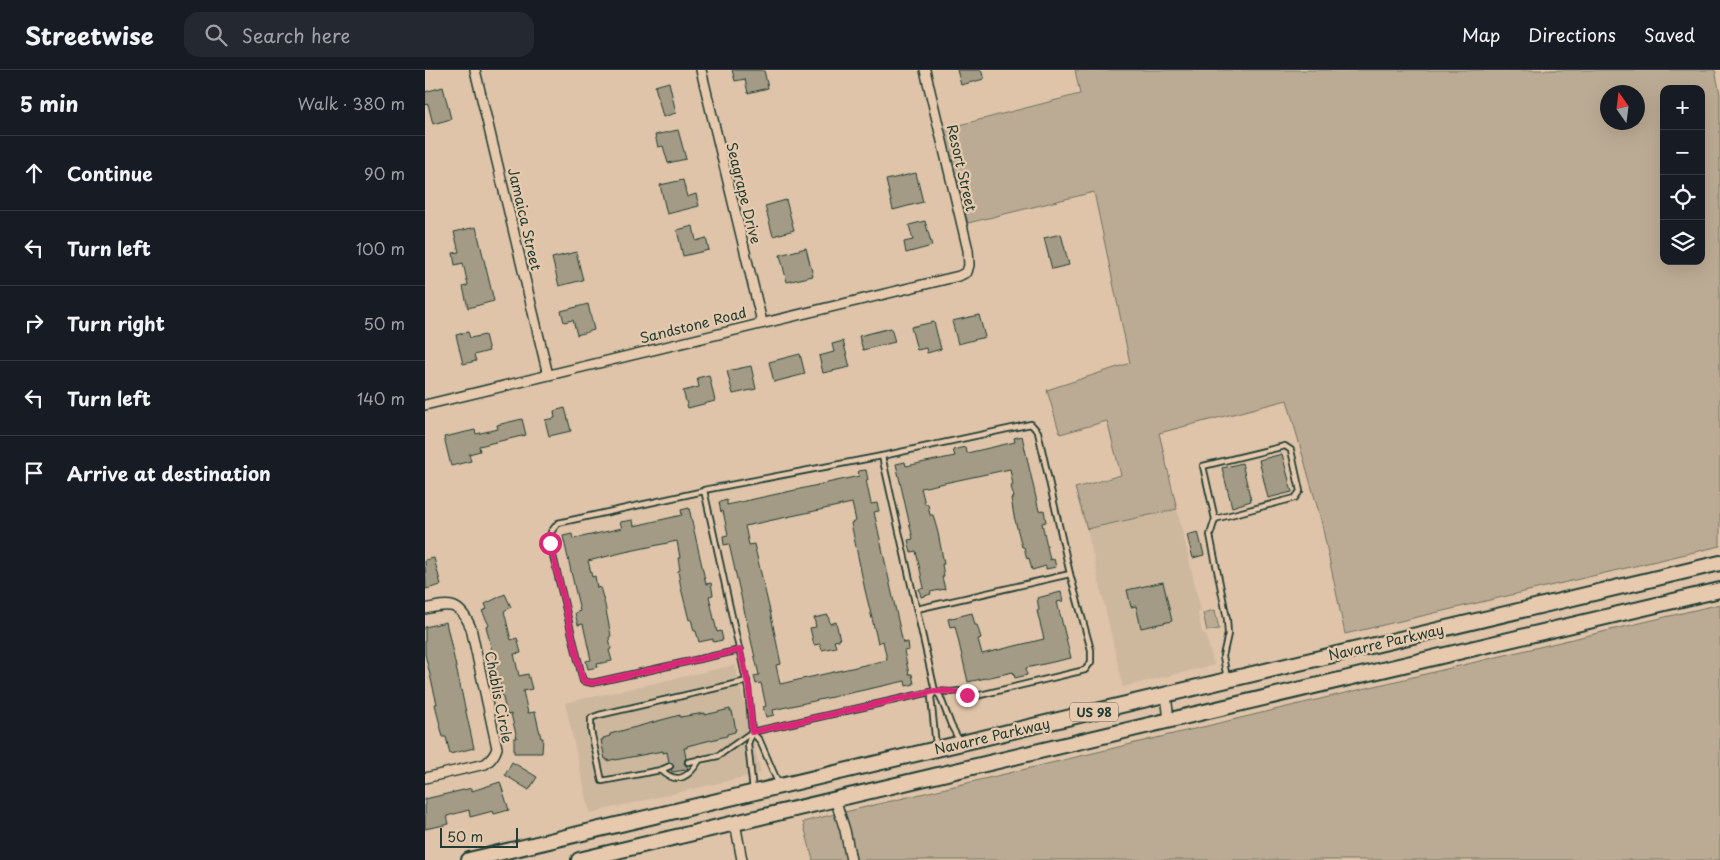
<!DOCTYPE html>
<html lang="en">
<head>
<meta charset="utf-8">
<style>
  body { margin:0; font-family:"Playpen Sans",sans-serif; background:#242831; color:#f1f3f6 }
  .controls { position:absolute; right:15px; top:15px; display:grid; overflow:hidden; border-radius:10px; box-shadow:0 5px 20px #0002 }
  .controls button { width:45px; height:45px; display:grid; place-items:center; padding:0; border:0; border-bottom:1px solid #363941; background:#171b24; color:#f1f3f6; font:25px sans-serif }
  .compass { position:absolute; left:1175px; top:15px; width:45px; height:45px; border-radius:50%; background:#171b24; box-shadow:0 5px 20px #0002; rotate:346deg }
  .scale { position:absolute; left:15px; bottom:12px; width:78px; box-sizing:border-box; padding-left:5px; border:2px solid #1f3d34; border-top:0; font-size:14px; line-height:18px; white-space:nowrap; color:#1f3d34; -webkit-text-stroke:4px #e7caae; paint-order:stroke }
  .stop { position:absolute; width:15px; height:15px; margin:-11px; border:4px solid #db2777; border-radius:50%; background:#fff }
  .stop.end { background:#db2777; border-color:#fff; box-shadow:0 1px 5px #0008 }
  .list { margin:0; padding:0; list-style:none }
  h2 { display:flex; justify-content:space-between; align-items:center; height:65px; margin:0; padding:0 20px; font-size:21px }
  h2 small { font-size:16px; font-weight:400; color:#9ea1a6 }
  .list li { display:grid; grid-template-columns:32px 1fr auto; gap:15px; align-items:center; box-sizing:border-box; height:75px; padding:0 20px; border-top:1px solid #363941 }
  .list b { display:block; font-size:19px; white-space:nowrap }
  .list em { font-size:16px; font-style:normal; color:#9ea1a6 }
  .icon { flex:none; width:28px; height:28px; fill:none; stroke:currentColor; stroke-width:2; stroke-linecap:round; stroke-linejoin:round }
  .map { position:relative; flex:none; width:1295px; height:790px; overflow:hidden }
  header { display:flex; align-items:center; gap:30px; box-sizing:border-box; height:70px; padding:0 25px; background:#171b24; border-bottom:1px solid #363941 }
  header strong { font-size:24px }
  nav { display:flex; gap:28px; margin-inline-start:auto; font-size:18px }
  .search { width:350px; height:45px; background:#242831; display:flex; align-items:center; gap:12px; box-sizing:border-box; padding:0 18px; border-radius:15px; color:#9ea1a6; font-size:19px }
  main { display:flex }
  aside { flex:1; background:#171b24 }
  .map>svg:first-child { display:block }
  .built { fill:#cdb89e }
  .green { fill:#bcab94; stroke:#6e7464; fill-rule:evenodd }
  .building { fill:#a39b85; stroke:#1f3d34; fill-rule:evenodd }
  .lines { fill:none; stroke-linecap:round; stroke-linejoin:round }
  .service-casing { stroke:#1f3d34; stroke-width:8 }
  .minor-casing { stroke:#1f3d34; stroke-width:12 }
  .trunk-casing { stroke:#1f3d34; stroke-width:18 }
  .service { stroke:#e7caae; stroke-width:4.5 }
  .minor { stroke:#e7caae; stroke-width:9 }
  .trunk { stroke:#e7caae; stroke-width:14 }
  .route { stroke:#db2777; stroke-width:6 }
  .labels { text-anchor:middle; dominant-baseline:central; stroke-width:4.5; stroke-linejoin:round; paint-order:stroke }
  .shield { fill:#e7caae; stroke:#5b6759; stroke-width:1 }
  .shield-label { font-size:12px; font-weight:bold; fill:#1f3d34 }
  .street-label { font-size:14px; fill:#1f3d34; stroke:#e7caae }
</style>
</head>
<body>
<header>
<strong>Streetwise</strong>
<div class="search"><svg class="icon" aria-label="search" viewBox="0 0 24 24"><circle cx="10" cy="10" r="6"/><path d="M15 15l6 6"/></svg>Search here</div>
<nav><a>Map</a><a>Directions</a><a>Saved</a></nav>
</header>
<main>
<aside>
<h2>5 min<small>Walk · 380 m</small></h2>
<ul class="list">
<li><svg class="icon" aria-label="ahead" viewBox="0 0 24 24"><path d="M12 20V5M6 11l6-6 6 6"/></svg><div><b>Continue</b></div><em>90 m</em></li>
<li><svg class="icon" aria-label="left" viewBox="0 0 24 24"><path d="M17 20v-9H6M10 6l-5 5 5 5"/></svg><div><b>Turn left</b></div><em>100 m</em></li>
<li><svg class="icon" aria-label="right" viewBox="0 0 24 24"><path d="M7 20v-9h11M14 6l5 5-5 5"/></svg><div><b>Turn right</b></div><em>50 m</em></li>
<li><svg class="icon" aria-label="left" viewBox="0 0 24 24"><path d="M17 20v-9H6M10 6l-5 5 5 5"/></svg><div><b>Turn left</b></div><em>140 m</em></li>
<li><svg class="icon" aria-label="arrive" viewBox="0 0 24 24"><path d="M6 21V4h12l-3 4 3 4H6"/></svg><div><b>Arrive at destination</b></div></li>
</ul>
</aside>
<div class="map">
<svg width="1295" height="790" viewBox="0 0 1295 790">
  <rect width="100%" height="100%" fill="#dfc4a9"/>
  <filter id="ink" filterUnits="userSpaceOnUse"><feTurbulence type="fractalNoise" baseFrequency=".02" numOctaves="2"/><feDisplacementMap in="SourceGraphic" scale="10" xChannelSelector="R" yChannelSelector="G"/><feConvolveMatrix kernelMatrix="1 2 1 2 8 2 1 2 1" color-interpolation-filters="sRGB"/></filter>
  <g filter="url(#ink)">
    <!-- built -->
    <g class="built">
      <path d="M752,439l24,101 -3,4 4,18 4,3 8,30 -91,22 -36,-158z"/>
      <path d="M310,595l26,108 -171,40 -25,-110z"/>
    </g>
    <!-- green -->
    <g class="green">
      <path d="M650,0h640l5,24v452l-375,88 -24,-114 -34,-120 -128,33 18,76 -90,20 -12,-41 46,-13 -14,-54 -47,13 -13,-44 83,-27 -36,-171 -126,31 -24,-94 136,-35zM1239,19h37v172h-37zM1182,22h30v30h-30z"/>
      <path d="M1295,534v256h-864l-6,-31 -5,-17z"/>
      <path d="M790,540l4,19 -12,2 -4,-18z"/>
      <path d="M410,744l5,17 6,29h-33l-10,-38z"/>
    </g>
    <!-- building -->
    <g class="building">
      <path d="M307,0h32l4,18 -20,5 -3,-14 -10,2z"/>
      <path d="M532,0h24l3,9 -23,6z"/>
      <path d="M244,12l7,31 -13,4 -8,-31z"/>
      <path d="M18,17l8,32 -18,5 -5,-20 -3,1v-13z"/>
      <path d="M253,60l8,29 -18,4 -5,-17 -5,1 -3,-12z"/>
      <path d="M491,103l7,29 -30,8 -7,-30z"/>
      <path d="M258,110l4,17 9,-3 3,12 -32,8 -7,-29z"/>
      <path d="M361,130l8,30 -21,6 -8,-30z"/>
      <path d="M500,151l7,25 -26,7 -2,-11 9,-2 -4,-15z"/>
      <path d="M268,156l3,15 10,-3 3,12 -26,6 -6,-26z"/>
      <path d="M51,157l18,74 -26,7 -5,-21 5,-2 -5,-22 -8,2 -2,-12 6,-1 -5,-20z"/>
      <path d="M636,164l8,31 -17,4 -8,-31z"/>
      <path d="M381,178l7,28 -26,6 -7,-27z"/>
      <path d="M151,182l7,28 -24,6 -7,-28z"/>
      <path d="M163,234l6,26 -17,5 -4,-15 -9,2 -3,-11z"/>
      <path d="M554,245l6,22 -27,7 -6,-23z"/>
      <path d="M509,252l7,27 -14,4 -1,-5 -9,2 -6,-23z"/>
      <path d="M466,258l4,14 -32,8 -4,-14z"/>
      <path d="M43,262l2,6 15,-3 4,16 -15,4 2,6 -13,3 -7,-29z"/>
      <path d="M418,271l7,26 -27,6 -4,-17 15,-4 -2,-8z"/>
      <path d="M375,284l5,20 -31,8 -5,-20z"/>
      <path d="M326,296l5,23 -23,5 -6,-23z"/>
      <path d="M284,305l6,26 -27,7 -5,-17 16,-4 -2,-9z"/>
      <path d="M140,338l6,23 -22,5 -4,-16 10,-2 -1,-7z"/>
      <path d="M97,349l4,16 -47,11 1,5 -11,3 2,7 -20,5 -7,-29 31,-7 1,4 22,-5 -1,-4z"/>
      <path d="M597,366l17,75 5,-1 2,12 -4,1 8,37 4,-1 2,8 -10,2v-3l-14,4 -3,-12 -2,1 -3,-12h-2l-8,-31 -3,-18h3l-3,-12 2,-1 -3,-16 -89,19 4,16h3l2,11h3l5,18 6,31h-2l2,12 -2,1 3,12 -15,3 1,2 -10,3 -2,-8 5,-1 -8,-37 -5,1 -3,-12 5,-1 -17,-75 9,-2 1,4 49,-10 -2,-6 12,-3 2,6 48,-11 -1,-4z"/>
      <path d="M857,384l10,38 -24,6 -9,-38z"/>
      <path d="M817,393l9,38 -19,6 -10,-39z"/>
      <path d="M441,400l2,10h-2l5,24 6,-1 2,8 -5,1 29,131 5,-1 1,8 -5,1 5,23h3l2,10 -8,2 -1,-5 -132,29 1,5 -8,2 -3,-10 3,-1 -5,-23 -5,1 -2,-8 5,-1 -30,-131 -5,1 -1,-9 5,-1 -5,-24 -2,1 -2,-10 8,-2v5l132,-29 -1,-5zM427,433l4,18 -5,2 14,67 13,53 5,-2 4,19 -107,24 -4,-19 5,-1 -11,-53 -16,-67 -5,1 -4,-19z"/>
      <path d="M264,438l17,76 5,-1 2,12 -4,1 8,36 4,-1 2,9 -10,2v-3l-14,3 -3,-11h-2l-3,-12 -2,1 -8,-32 -3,-17 2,-1 -2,-12h2l-3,-17 -52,11 -37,9 4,16 3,-1 2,12 3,-1 5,18 6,31 -2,1 2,12 -2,1 3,11 -15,3 1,3 -10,2 -2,-8 5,-1 -8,-36 -5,1 -3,-12 5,-2 -17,-75 9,-2 1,5 49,-11 -2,-6 13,-2 1,6 48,-11 -1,-5z"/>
      <path d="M773,462l6,23 -11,3 -6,-23z"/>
      <path d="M9,488l7,27 -15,4 -1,-29z"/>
      <path d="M738,512l9,39 -31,7 -5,-22 -5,1 -4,-17z"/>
      <path d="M636,522l2,9 -6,1 14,56 -45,10 1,7 -12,3 -2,-6 -45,10 -13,-56 -5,1 -2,-8 24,-6 3,12h2l4,13 -3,1 4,15 62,-15 -7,-28 2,-1 -2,-12z"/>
      <path d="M80,524l6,13 -7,4 7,29 6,-2 4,15 -7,1 5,22 9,-2 4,15 -9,2 5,22 7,-1 6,26h2l-1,15h-28v-15h3l-6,-24 -4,1 -21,-89 3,-1 -7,-14 5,-2 -2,-5z"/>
      <path d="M403,545l2,9 6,-2 4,18 -6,1 2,6 -14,3 -2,-6 -6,1 -4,-17 6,-1 -2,-9z"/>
      <path d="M21,552l28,126 -24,6 -4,-17h-3l-5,-20 -3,-13h2l-12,-50v-27z"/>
      <path d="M305,639v2h2l4,19h-1v2l-8,2v2l-40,10v2h-3l2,10 -2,5 4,5 -2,2 -14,2 -1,-2 3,-5 -5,-3 -2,-10 -4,1v-2l-48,9v-1l-8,2v-2h-2l-4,-19h2v-2l7,-2v-2l70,-19v2l25,-4v2z"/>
      <path d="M87,692l25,15 -8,13 -24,-15z"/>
      <path d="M75,712l9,28 -15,4 -1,-3 -23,6 -1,-7 -22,6 2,8 -24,5v-30l47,-11v3z"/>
    </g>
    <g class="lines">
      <!-- service casing -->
      <g class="service-casing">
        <g id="service">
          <path d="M457,386l53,235"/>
          <path d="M279,421l-146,32 -7,9 -1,11 33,138 9,2 148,-33"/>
          <path d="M790,449l80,-21 5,-7 -9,-41 -6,-4 -82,20 12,53 -5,16 17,84 1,15 -5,22 4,23"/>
          <path d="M327,662l-4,-43 -44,-199 178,-34 149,-32 7,8 32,142 -153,35"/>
          <path d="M511,676l-5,-49 4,-6 5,5 11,29 9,17"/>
          <path d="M263,692l30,-6 34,-24 183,-41 16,1 8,-1 8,4 9,1 109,-26 6,-8v-12l-21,-76"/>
          <path d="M245,696l-9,4 -59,11 -11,-50v-13l8,-3 148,-34"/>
          <path d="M236,700c17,16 29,6 39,-11"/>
          <path d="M328,721l-5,-47 4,-12 8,9 19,44"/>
        </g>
      </g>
      <!-- minor casing -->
      <g class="minor-casing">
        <g id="minor">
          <path d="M50,0l73,305"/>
          <path d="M276,0l61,252"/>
          <path d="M0,335l534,-129 8,-4 2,-7 -1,-15 -43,-180"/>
          <path d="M0,539c25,-6 35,-7 46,19l26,120c-2,7 -6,12 -12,16l-60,14"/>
          <path d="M741,625l3,25"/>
          <path d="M410,729l10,31 6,30"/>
          <path d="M310,753l7,37"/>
        </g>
      </g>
      <!-- trunk casing -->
      <g class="trunk-casing">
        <g id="trunk">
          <path d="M44,790l1251,-297"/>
          <path d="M154,790l1141,-270"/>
        </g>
      </g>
      <!-- service -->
      <use href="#service" class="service"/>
      <!-- minor -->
      <use href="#minor" class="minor"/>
      <!-- trunk -->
      <use href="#trunk" class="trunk"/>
    </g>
  </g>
  <g class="lines" filter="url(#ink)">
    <!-- route -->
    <path class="route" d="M125,473l33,138 9,2 148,-33 9,38 3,44 183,-41c11,1 22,-1 32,4"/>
  </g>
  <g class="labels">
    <!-- shield labels -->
    <rect class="shield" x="645" y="632.5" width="48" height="19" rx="4"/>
    <g class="shield-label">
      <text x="669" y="642">US 98</text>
    </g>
    <!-- street labels -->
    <g class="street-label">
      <text transform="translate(537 98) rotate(77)">Resort Street</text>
      <text transform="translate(319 123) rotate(76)">Seagrape Drive</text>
      <text transform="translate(100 149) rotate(77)">Jamaica Street</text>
      <text transform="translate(268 255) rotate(-14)">Sandstone Road</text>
      <text transform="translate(961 572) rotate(-13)">Navarre Parkway</text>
      <text transform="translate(74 627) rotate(79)">Chablis Circle</text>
      <text transform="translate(567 666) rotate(-13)">Navarre Parkway</text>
    </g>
  </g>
</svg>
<div class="controls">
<button>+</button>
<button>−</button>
<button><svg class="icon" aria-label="locate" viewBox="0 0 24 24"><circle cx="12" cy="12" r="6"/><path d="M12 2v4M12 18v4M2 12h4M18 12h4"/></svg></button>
<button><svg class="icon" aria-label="layers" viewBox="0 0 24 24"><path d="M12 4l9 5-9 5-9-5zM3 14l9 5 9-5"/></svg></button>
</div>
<svg class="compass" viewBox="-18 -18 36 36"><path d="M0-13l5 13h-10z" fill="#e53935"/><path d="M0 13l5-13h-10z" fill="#9ea1a6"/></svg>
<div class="scale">50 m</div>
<div class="stop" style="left:125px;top:473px"></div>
<div class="stop end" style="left:542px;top:625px"></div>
</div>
</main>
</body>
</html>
